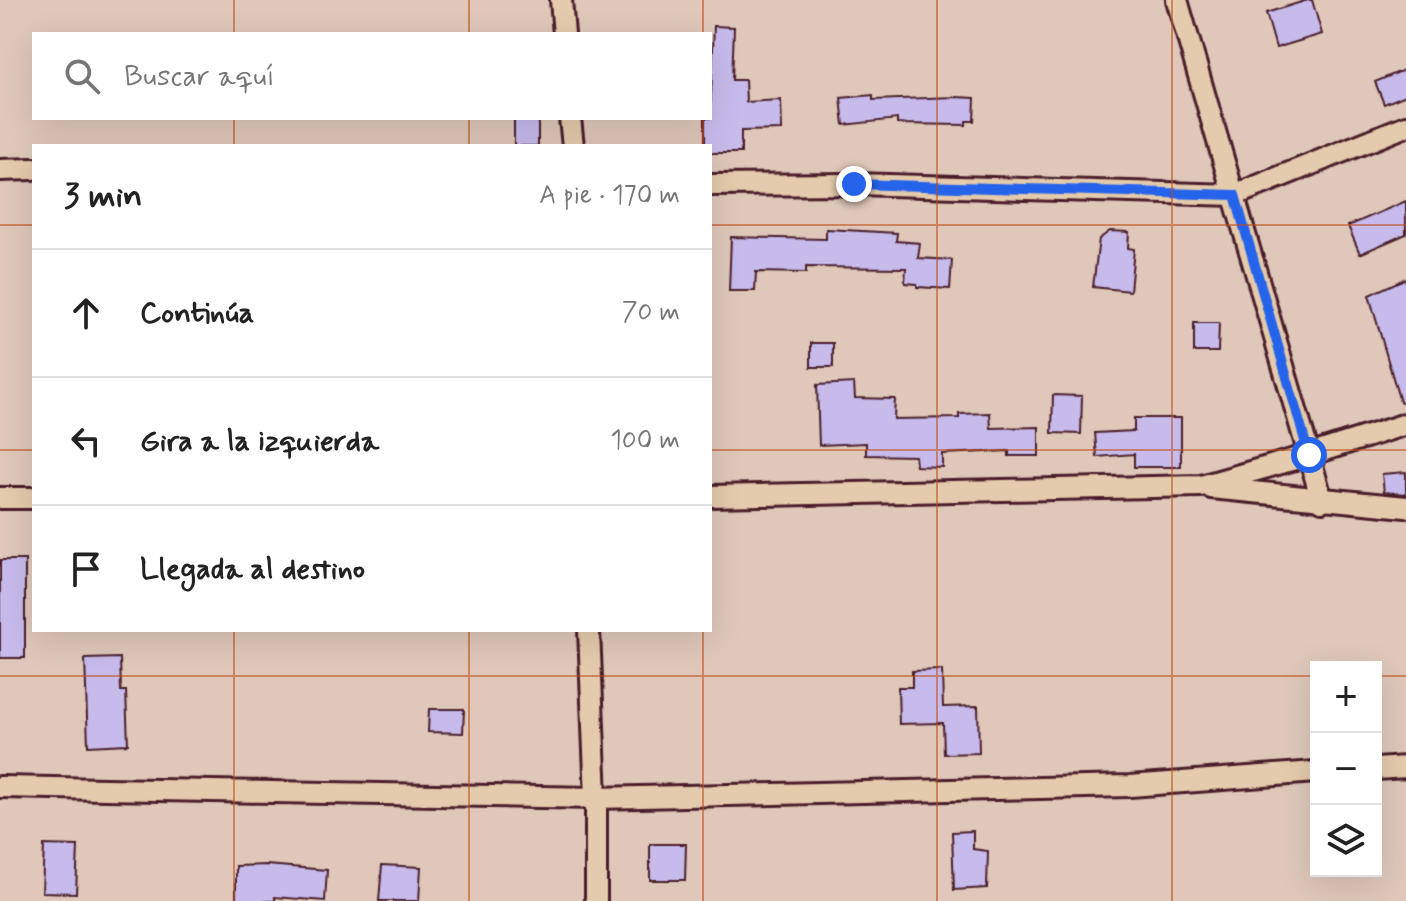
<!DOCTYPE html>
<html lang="es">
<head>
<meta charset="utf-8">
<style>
  body { margin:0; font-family:Mynerve,sans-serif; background:#f6f6f6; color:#222 }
  .controls { position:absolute; right:24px; bottom:24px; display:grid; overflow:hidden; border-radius:0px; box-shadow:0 8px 32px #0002 }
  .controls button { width:72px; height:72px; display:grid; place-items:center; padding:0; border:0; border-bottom:2px solid #e0e0e0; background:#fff; color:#222; font:40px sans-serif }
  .stop { position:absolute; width:24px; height:24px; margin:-18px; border:6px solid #2563eb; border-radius:50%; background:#fff }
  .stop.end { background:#2563eb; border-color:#fff; box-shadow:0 2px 8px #0008 }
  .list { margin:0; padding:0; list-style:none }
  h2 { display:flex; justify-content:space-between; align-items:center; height:104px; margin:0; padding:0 32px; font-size:34px }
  h2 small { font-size:26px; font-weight:400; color:#767676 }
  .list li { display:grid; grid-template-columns:52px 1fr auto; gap:24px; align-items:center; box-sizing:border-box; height:128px; padding:0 32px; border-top:2px solid #e0e0e0 }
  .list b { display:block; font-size:30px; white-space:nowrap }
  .list em { font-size:26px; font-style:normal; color:#767676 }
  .icon { flex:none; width:44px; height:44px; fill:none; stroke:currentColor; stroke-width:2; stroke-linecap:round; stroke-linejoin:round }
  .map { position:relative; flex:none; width:1406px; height:901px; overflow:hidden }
  .search { position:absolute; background:#fff; box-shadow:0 8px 32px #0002; left:32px; top:32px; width:680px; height:88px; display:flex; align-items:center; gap:20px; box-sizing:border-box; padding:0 28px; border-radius:0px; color:#767676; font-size:30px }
  .panel { position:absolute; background:#fff; box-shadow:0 8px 32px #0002; left:32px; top:144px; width:680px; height:488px; border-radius:0px }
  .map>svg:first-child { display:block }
  .building { fill:#c7bbec; stroke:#4a1f2b; stroke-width:2 }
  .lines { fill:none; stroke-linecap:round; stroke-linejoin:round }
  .street-casing { stroke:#4a1f2b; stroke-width:26 }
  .street { stroke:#e5cbad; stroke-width:20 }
  .route { stroke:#2563eb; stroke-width:10 }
  .grid { fill:none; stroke:#c04a14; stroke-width:2; stroke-opacity:0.55 }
</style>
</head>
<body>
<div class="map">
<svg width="1406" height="901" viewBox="0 0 1406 901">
  <rect width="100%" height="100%" fill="#dfc8ba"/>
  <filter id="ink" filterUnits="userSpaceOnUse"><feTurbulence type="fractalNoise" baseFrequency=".0125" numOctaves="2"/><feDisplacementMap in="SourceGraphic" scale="16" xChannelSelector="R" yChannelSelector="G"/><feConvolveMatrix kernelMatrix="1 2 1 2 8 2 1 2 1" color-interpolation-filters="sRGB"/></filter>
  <g filter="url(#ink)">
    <!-- building -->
    <g class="building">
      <path d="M1308,0h4l10,34 -46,14 -10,-35z"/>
      <path d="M714,26l20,1 -2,53h13l1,22 35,-2 1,30 -41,1v22h-31v-7h-5v-28h5z"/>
      <path d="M1406,69v26l-22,9 -9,-22z"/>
      <path d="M873,95v5l83,-3 19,1 -1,23h-8v4l-69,-1v-5l-53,6 -3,-27z"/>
      <rect x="514" y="118" width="24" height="28"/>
      <path d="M1406,201v33l-46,20 -12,-28z"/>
      <path d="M826,229l71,4 -1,8 24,2 -2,15 34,2 -2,29 -33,-2v-3l-12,-1 1,-15 -100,-1v6l-50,-1 -1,19h-26l2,-54 95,2z"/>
      <path d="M1110,231l19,1 -1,16 6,1 -4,42 -37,-4 6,-48z"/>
      <path d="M1406,278v123l-6,1 -31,-107z"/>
      <path d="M1194,323h25l-1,29h-24z"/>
      <rect x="811" y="343" width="22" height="24"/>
      <path d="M854,383l1,15 40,1 -1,20 65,-1v-4l31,-1 1,15 48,-1v29h-30v-5l-67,3v13l-26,-1 -1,-10 -49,-1v-12l-47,2 -2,-60z"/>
      <path d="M1053,395l29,1 -1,38 -29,-1z"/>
      <path d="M1134,418h47v49h-47v-13l-37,3 -2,-24 39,-2z"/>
      <path d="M1406,472v22l-22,-2 -2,-18z"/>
      <rect x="0" y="560" width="25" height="98"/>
      <path d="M120,658l1,33h5l2,53 -40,2 -3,-87z"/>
      <path d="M942,670l1,37 35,-1 1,47 -35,1 -1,-31 -44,1 -1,-37h14v-16z"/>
      <path d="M429,709h35l-1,24 -35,-1z"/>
      <path d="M973,831v18l15,2 -1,37 -33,2 -2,-58z"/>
      <path d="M650,844h36l-1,36h-35z"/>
      <path d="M44,845l34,1 -2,47 -34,-1z"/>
      <path d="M266,865l61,5 -2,31 -50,-4v4h-39v-35z"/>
      <path d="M382,865l39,2 -2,34h-40z"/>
    </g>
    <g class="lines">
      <!-- street casing -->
      <g class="street-casing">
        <g id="street">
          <path d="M561,0l3,34"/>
          <path d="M1177,0l132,455 97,-31"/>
          <path d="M570,118l3,28"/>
          <path d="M0,170l34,-1"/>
          <path d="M710,185l144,-1 381,11 171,-69"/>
          <path d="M1211,488l195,19"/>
          <path d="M710,496l491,-10 108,-31 13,46"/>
          <path d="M0,498h34"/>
          <path d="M589,630l7,168v103"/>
          <path d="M1376,769l30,-2"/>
          <path d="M0,787l596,11 534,-12 186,-14"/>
        </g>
      </g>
      <!-- street -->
      <use href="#street" class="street"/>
    </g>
  </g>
  <g class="lines" filter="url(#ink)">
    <!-- route -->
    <path class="route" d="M854,184l381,11 74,260"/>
  </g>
  <!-- grid -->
  <path class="grid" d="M234,0v34M469,0v34M703,0v34M937,0v901M1172,0v901M234,118v28M469,118v28M703,118v28M0,225h34M710,225h696M0,450h34M710,450h696M234,630v271M469,630v271M703,630v271M0,676h1316M1376,676h30"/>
</svg>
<div class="controls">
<button>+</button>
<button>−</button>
<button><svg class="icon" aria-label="layers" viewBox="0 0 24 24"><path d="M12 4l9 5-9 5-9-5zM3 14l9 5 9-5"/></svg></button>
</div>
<div class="stop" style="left:1309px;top:455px"></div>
<div class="stop end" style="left:854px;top:184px"></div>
<div class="search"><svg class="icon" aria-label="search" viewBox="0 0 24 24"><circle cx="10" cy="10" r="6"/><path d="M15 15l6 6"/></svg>Buscar aquí</div>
<section class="panel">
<h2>3 min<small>A pie · 170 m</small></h2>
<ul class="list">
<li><svg class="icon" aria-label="ahead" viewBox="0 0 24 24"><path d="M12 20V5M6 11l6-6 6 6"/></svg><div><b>Continúa</b></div><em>70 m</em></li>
<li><svg class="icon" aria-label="left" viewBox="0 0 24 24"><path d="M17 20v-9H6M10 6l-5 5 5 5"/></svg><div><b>Gira a la izquierda</b></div><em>100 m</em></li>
<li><svg class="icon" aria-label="arrive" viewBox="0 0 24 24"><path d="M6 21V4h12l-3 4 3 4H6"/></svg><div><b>Llegada al destino</b></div></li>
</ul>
</section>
</div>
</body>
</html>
